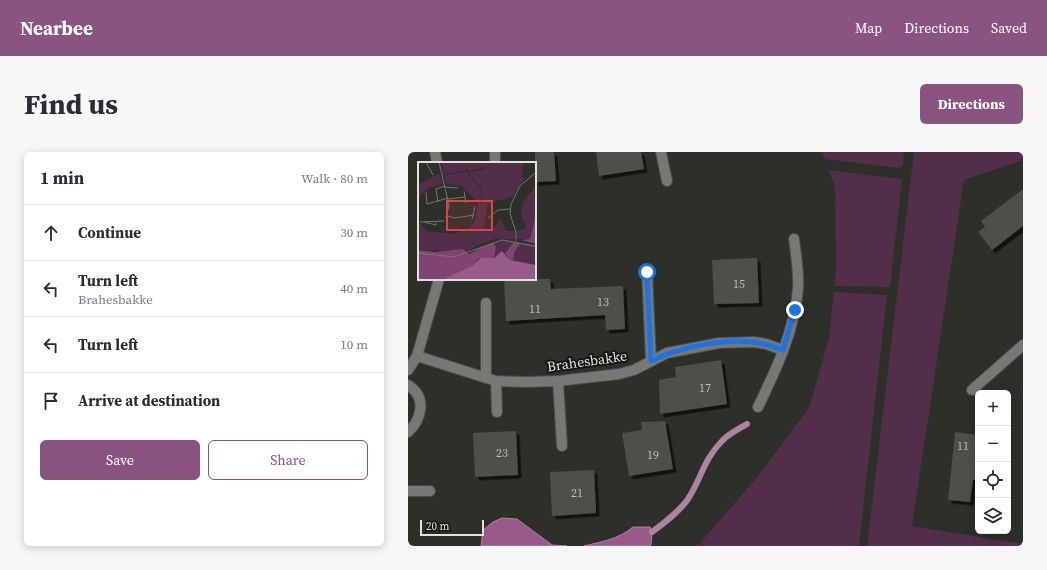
<!DOCTYPE html>
<html lang="en">
<head>
<meta charset="utf-8">
<style>
  body { margin:0; font-family:"Source Serif 4",serif; background:#f7f7f7; color:#2b2b33 }
  .controls { position:absolute; right:12px; bottom:12px; display:grid; overflow:hidden; border-radius:6px; box-shadow:0 2px 10px #0003 }
  .controls button { width:36px; height:36px; display:grid; place-items:center; padding:0; border:0; border-bottom:1px solid #e1e1e2; background:#fff; color:#2b2b33; font:20px sans-serif }
  .scale { position:absolute; left:12px; bottom:10px; width:64px; box-sizing:border-box; padding-left:4px; border:2px solid #e0e2de; border-top:0; font-size:11px; line-height:14px; white-space:nowrap; color:#e0e2de; -webkit-text-stroke:3px #161614; paint-order:stroke }
  .stop { position:absolute; width:12px; height:12px; margin:-9px; border:3px solid #1a73e8; border-radius:50%; background:#fff }
  .stop.end { background:#1a73e8; border-color:#fff; box-shadow:0 1px 4px #0008 }
  .list { margin:0; padding:0; list-style:none }
  h2 { display:flex; justify-content:space-between; align-items:center; height:52px; margin:0; padding:0 16px; font-size:17px }
  h2 small { font-size:13px; font-weight:400; color:#7c7c81 }
  .list li { display:grid; grid-template-columns:26px 1fr auto; gap:12px; align-items:center; box-sizing:border-box; height:56px; padding:0 16px; border-top:1px solid #e1e1e2 }
  .list b { display:block; font-size:15px; white-space:nowrap }
  .list p { margin:0; font-size:13px; white-space:nowrap; color:#7c7c81 }
  .list em { font-size:13px; font-style:normal; color:#7c7c81 }
  .actions { display:flex; gap:8px; padding:12px 16px }
  .actions a { flex:1; padding:9px 0; border:1px solid #8a5481; border-radius:6px; text-align:center; font-size:14px; color:#8a5481 }
  .actions .main { background:#8a5481; color:#fff }
  .icon { flex:none; width:22px; height:22px; fill:none; stroke:currentColor; stroke-width:2; stroke-linecap:round; stroke-linejoin:round }
  .map { position:relative; flex:none; width:615px; height:394px; overflow:hidden; border-radius:6px }
  header { display:flex; align-items:center; gap:24px; box-sizing:border-box; height:56px; padding:0 20px; background:#8a5481; color:#fff }
  header strong { font-size:19px }
  nav { display:flex; gap:22px; margin-inline-start:auto; font-size:14px }
  .intro { display:flex; align-items:center; justify-content:space-between; box-sizing:border-box; height:96px; padding:0 24px }
  h1 { margin:0; font-size:28px }
  .button { padding:10px 18px; border-radius:6px; background:#8a5481; color:#fff; font-size:14px; font-weight:700 }
  main { display:flex; gap:24px; padding:0 24px }
  aside { flex:1; background:#fff; border-radius:6px; box-shadow:0 2px 10px #0003 }
  .map>svg:first-child { display:block }
  .green { fill:#522e49 }
  .water { fill:#985a89; stroke:#ae83a2 }
  .lines { fill:none; stroke-linecap:round; stroke-linejoin:round }
  .stream { stroke:#ae83a2; stroke-width:6 }
  .building { fill:#4d4f48; filter:url(#shadow) }
  .minor-casing { stroke:#4a4c46; stroke-width:12 }
  .minor { stroke:#777875; stroke-width:10 }
  .route { stroke:#1a73e8; stroke-width:5 }
  .labels { text-anchor:middle; dominant-baseline:central; stroke-width:4; stroke-linejoin:round; paint-order:stroke }
  .number-label { font-size:12px; fill:#bbbdb8 }
  .street-label { font-size:14px; fill:#e0e2de; stroke:#161614 }
  .inset-road { fill:none; stroke:#757771; stroke-width:1 }
  .view { fill:#d84443; fill-opacity:0.15; stroke:#d84443; stroke-width:2 }
  .inset-edge { fill:none; stroke:#e0e2de; stroke-width:2 }
</style>
</head>
<body>
<header>
<strong>Nearbee</strong>
<nav><a>Map</a><a>Directions</a><a>Saved</a></nav>
</header>
<div class="intro"><h1>Find us</h1><a class="button">Directions</a></div>
<main>
<aside>
<h2>1 min<small>Walk · 80 m</small></h2>
<ul class="list">
<li><svg class="icon" aria-label="ahead" viewBox="0 0 24 24"><path d="M12 20V5M6 11l6-6 6 6"/></svg><div><b>Continue</b></div><em>30 m</em></li>
<li><svg class="icon" aria-label="left" viewBox="0 0 24 24"><path d="M17 20v-9H6M10 6l-5 5 5 5"/></svg><div><b>Turn left</b><p>Brahesbakke</p></div><em>40 m</em></li>
<li><svg class="icon" aria-label="left" viewBox="0 0 24 24"><path d="M17 20v-9H6M10 6l-5 5 5 5"/></svg><div><b>Turn left</b></div><em>10 m</em></li>
<li><svg class="icon" aria-label="arrive" viewBox="0 0 24 24"><path d="M6 21V4h12l-3 4 3 4H6"/></svg><div><b>Arrive at destination</b></div></li>
</ul>
<div class="actions"><a class="main">Save</a><a>Share</a></div>
</aside>
<div class="map">
<svg width="615" height="394" viewBox="0 0 615 394">
  <defs>
    <filter id="shadow"><feDropShadow dx="3.5" dy="3.5" stdDeviation="0" flood-color="#0009"/></filter>
  </defs>
  <rect width="100%" height="100%" fill="#2d2f29"/>
  <!-- green -->
  <g class="green">
    <path d="M414,0h82l-1,13 -4,3 -74,-9z"/>
    <path d="M506,0h109v8l-59,20 -52,346 111,18v2h-156z"/>
    <path d="M421,18l73,9 -12,108 -56,-1 2,-18 -1,-80z"/>
    <path d="M426,140l53,3 -28,251h-164l5,-3 59,-68 50,-67 20,-70z"/>
  </g>
  <!-- water -->
  <g class="water">
    <path d="M94,366l15,1 35,26 15,1h-86l2,-16 10,-8z"/>
    <path d="M225,375h17l2,6 -1,12 -1,1h-66c17,-4 35,-7 49,-19z"/>
  </g>
  <g class="lines">
    <!-- stream -->
    <path class="stream" d="M244,380c12,-9 27,-20 36,-33 13,-20 16,-40 34,-58 6,-7 17,-12 25,-17"/>
  </g>
  <!-- building -->
  <g class="building">
    <path d="M127,0h19l2,29 -21,1z"/>
    <path d="M188,0h45l3,17 -45,7z"/>
    <path d="M615,37v37l-31,24 -14,-18 7,-5 -4,-6z"/>
    <path d="M349,106l2,45 -45,1 -2,-44z"/>
    <path d="M96,127h46l1,10 72,-3 2,43 -19,1 -1,-15 -99,6z"/>
    <path d="M313,208l6,44 -67,10 -1,-34 17,-3 -1,-10z"/>
    <path d="M257,269l8,48 -44,7 -7,-43 20,-3 -1,-8z"/>
    <path d="M108,279l2,44 -43,2 -2,-44z"/>
    <path d="M547,280l23,3 -2,15h2v19l-1,11h-4l-3,22 -22,-2z"/>
    <path d="M186,318l2,43 -44,3 -2,-44z"/>
  </g>
  <g class="lines">
    <!-- minor casing -->
    <g class="minor-casing">
      <g id="minor">
        <path d="M27,0l2,11"/>
        <path d="M87,0v11"/>
        <path d="M253,0l6,29"/>
        <path d="M239,120l4,89"/>
        <path d="M78,151v75"/>
        <path d="M9,204l79,25 29,1 33,-1 61,-7 15,-4 33,-17 52,-10 35,-1 12,2 17,6"/>
        <path d="M0,218l9,-14 22,-77"/>
        <path d="M88,229l1,31"/>
        <path d="M150,229l4,65"/>
        <path d="M0,233c19,12 14,34 0,47"/>
        <path d="M564,238l51,-45"/>
        <path d="M350,255c18,-37 37,-77 40,-119 1,-16 -2,-33 -4,-49"/>
        <path d="M0,339h22"/>
      </g>
    </g>
    <!-- minor -->
    <use href="#minor" class="minor"/>
  </g>
  <g class="lines">
    <!-- route -->
    <path class="route" d="M239,120l4,89c29,-14 70,-22 102,-19 11,1 20,5 30,8l12,-40"/>
  </g>
  <g class="labels">
    <!-- number labels -->
    <g class="number-label">
      <text x="331" y="132">15</text>
      <text x="195" y="150">13</text>
      <text x="127" y="157">11</text>
      <text x="297" y="236">17</text>
      <text x="555" y="294">11</text>
      <text x="94" y="301">23</text>
      <text x="245" y="303">19</text>
      <text x="169" y="341">21</text>
    </g>
    <!-- street labels -->
    <g class="street-label">
      <text transform="translate(179 209) rotate(-8)">Brahesbakke</text>
    </g>
  </g>
  <!-- overview -->
  <g transform="translate(10 10)">
    <rect width="118" height="118" fill="#2d2f29"/>
    <path d="M22,0l3,10 -1,-10h20l5,9 -23,3v4zM44,0h62l-2,15 3,1 -13,19 -24,6 -4,25 8,2 9,-11 5,12h10l-1,8h-20l-16,6 -25,-9 -1,-2 15,-5 8,-9 2,-18 5,2 -1,-15 -14,-17 14,-2 7,-3 -21,4zM49,10l14,17 2,13 -6,-1 -15,-15 -16,-2 -1,-9zM21,11l4,11 -15,4 -10,10v-13zM118,23v29l-6,25h-13v-8l9,-3 -5,-14 2,-12zM0,59l9,10 25,3 26,12 -11,5 -49,-1zM85,79l11,1 -9,11 -2,-2 -9,7 2,-11 -3,-5zM102,82l16,4v17l-23,-4 2,-10z" fill="#522e49"/>
    <path d="M118,52v30l-15,-4 9,-1zM75,80l3,5 -2,11 -15,1 -6,6 -32,15 -23,-1v-29l17,2 28,-3 6,5zM96,80l22,5v1l-16,-4 -5,7 -2,10 -3,-1 -5,-7z" fill="#814472"/>
    <path d="M84,89l8,9 26,5v15h-95l32,-15 8,-7h13z" fill="#985a89"/>
    <path class="inset-road" d="M8,0l7,13M21,0l10,43 -3,13M27,25l13,1M46,29l2,12M8,30l1,12 21,-6M30,37l17,-2M20,40l-2,-13 9,-3M29,54l8,2 19,-3M70,56l10,-8 12,-1M54,57l3,-12M2,60l24,-1M6,60l12,3v-2M98,79v-9l-6,-18 1,-10 9,-18 16,-14M0,91l36,4 48,-17 34,6"/>
    <path class="view" d="M29,39h45v29h-45z"/>
    <rect width="118" height="118" class="inset-edge"/>
  </g>
</svg>
<div class="controls">
<button>+</button>
<button>−</button>
<button><svg class="icon" aria-label="locate" viewBox="0 0 24 24"><circle cx="12" cy="12" r="6"/><path d="M12 2v4M12 18v4M2 12h4M18 12h4"/></svg></button>
<button><svg class="icon" aria-label="layers" viewBox="0 0 24 24"><path d="M12 4l9 5-9 5-9-5zM3 14l9 5 9-5"/></svg></button>
</div>
<div class="scale">20 m</div>
<div class="stop" style="left:239px;top:120px"></div>
<div class="stop end" style="left:387px;top:158px"></div>
</div>
</main>
</body>
</html>
